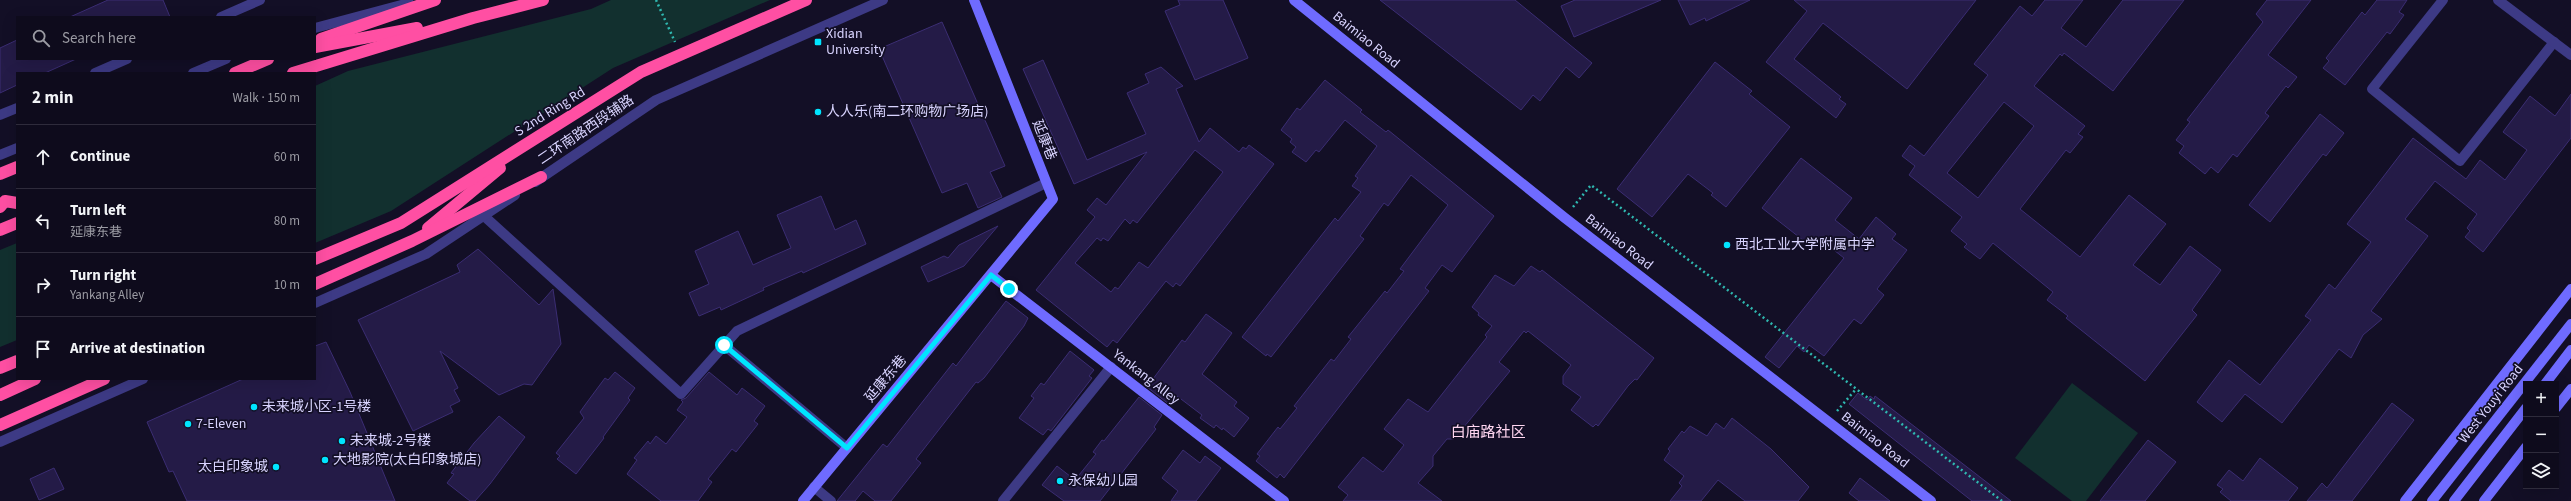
<!DOCTYPE html>
<html lang="en">
<head>
<meta charset="utf-8">
<style>
  body { margin:0; font-family:"Source Sans 3","Noto Sans SC",sans-serif; background:#1c1929; color:#f1f3f6 }
  .controls { position:absolute; right:12px; bottom:12px; display:grid; overflow:hidden; border-radius:0px; box-shadow:0 4px 16px #0002 }
  .controls button { width:36px; height:36px; display:grid; place-items:center; padding:0; border:0; border-bottom:1px solid #2e2b3b; background:#0e0b1c; color:#f1f3f6; font:20px sans-serif }
  .stop { position:absolute; width:12px; height:12px; margin:-9px; border:3px solid #00e5ff; border-radius:50%; background:#fff }
  .stop.end { background:#00e5ff; border-color:#fff; box-shadow:0 1px 4px #0008 }
  .list { margin:0; padding:0; list-style:none }
  h2 { display:flex; justify-content:space-between; align-items:center; height:52px; margin:0; padding:0 16px; font-size:17px }
  h2 small { font-size:13px; font-weight:400; color:#9b9ba3 }
  .list li { display:grid; grid-template-columns:26px 1fr auto; gap:12px; align-items:center; box-sizing:border-box; height:64px; padding:0 16px; border-top:1px solid #2e2b3b }
  .list b { display:block; font-size:15px; white-space:nowrap }
  .list p { margin:0; font-size:13px; white-space:nowrap; color:#9b9ba3 }
  .list em { font-size:13px; font-style:normal; color:#9b9ba3 }
  .icon { flex:none; width:22px; height:22px; fill:none; stroke:currentColor; stroke-width:2; stroke-linecap:round; stroke-linejoin:round }
  .map { position:relative; flex:none; width:2571px; height:501px; overflow:hidden }
  .search { position:absolute; background:#0e0b1c; box-shadow:0 4px 16px #0002; left:16px; top:16px; width:300px; height:44px; display:flex; align-items:center; gap:10px; box-sizing:border-box; padding:0 14px; border-radius:0px; color:#9b9ba3; font-size:15px }
  .panel { position:absolute; background:#0e0b1c; box-shadow:0 4px 16px #0002; left:16px; top:72px; width:300px; height:308px; border-radius:0px }
  .map>svg:first-child { display:block }
  .green { fill:#12302f }
  .building { fill:#241b47; stroke:#3b2d73; fill-rule:evenodd }
  .lines { fill:none; stroke-linecap:round; stroke-linejoin:round }
  .path { stroke:#2fb8b0; stroke-width:2.5; stroke-dasharray:2 3; stroke-linecap:butt }
  .lane { stroke:#3d3a85; stroke-width:10 }
  .street { stroke:#3d3a85; stroke-width:10 }
  .secondary { stroke:#6f6bff; stroke-width:10 }
  .highway { stroke:#ff4fa3; stroke-width:12 }
  .route { stroke:#00e5ff; stroke-width:5 }
  .poi-dot { fill:#00e5ff; stroke:#130f26; stroke-width:1.5 }
  .labels { text-anchor:middle; dominant-baseline:central; stroke-width:3.5; stroke-linejoin:round; paint-order:stroke }
  .poi-label { font-size:14px; fill:#d9d4ff; stroke:#130f26; text-anchor:start }
  .street-label { font-size:14px; fill:#d9d4ff; stroke:#130f26 }
  .neighbourhood-label { font-size:15px; fill:#ffd6f0; stroke:#130f26 }
</style>
</head>
<body>
<div class="map">
<svg width="2571" height="501" viewBox="0 0 2571 501">
  <rect width="100%" height="100%" fill="#130f26"/>
  <!-- green -->
  <g class="green">
    <path d="M611,0h159l-157,68 -222,143 -76,32v-157l33,-15 243,-62z"/>
    <path d="M17,243v97l-17,7v-97z"/>
    <path d="M2072,383l66,50 -52,68h-14l-57,-43z"/>
  </g>
  <!-- building -->
  <g class="building">
    <path d="M108,0h55l7,17h-100z"/>
    <path d="M1178,0h45l25,58 -53,22 -30,-69 15,-6z"/>
    <path d="M1380,0h135l77,63 -13,15 -13,-11 -26,34 -7,-6 -12,15z"/>
    <path d="M1575,0h86l-87,37 -13,-31z"/>
    <path d="M1678,0h72l-44,21 -1,-3 -15,7z"/>
    <path d="M1794,0h182l-69,89 -84,-66 -29,36 47,38 -2,2 7,5 -10,14 -70,-56 41,-51z"/>
    <path d="M2045,0h38l-22,28 25,19 37,-47h61l-71,91 -49,-38 -2,3 -2,-2 -26,32 51,40 -7,8 5,3 -13,16 -4,-3 -46,59 60,48 49,-62 37,29 -33,41 27,20 30,-39 31,24 -29,40 5,5 -52,66 -79,-63 2,-2 -21,-16 6,-8 -60,-49 -13,16 -16,-12 3,-3 -16,-13 11,-14 -53,-42 6,-9 -13,-10 8,-11 14,11 64,-81 -14,-11 46,-58 12,10zM2004,102l30,24 -56,72 -31,-25z"/>
    <path d="M2267,0h44l-43,55 29,22 -9,11 -2,-2 -21,27 4,3 -32,41 -4,-3 -15,19 -7,-6 -6,7 -26,-21 5,-7 -8,-6 14,-18 -3,-2 76,-98 -7,-8z"/>
    <path d="M2377,0h30l-8,12 5,3 -14,19 -3,-2 -42,53 -22,-17 6,-7 -3,-3 36,-46 3,3z"/>
    <path d="M942,22l63,144 -15,6 12,25 -24,11 -11,-25 -25,10 -63,-144z"/>
    <path d="M17,40v19h59l-31,14h-28v12l-17,8v-45z"/>
    <path d="M1043,60l44,100 59,-26 -19,-41 22,-10 -4,-9 16,-7 22,19 -7,3 23,53 11,-14 29,24 4,-5 3,2 3,-4 25,19 -94,122 -4,-3 -3,4 -7,-6 -49,62 -4,-3 -6,7 -71,-57 59,-73 -8,-7 10,-12 9,7 41,-53 -73,32 -51,-115zM1195,150l28,22 -75,96 -9,-6 -21,27 -3,-2 -4,5 -36,-29 22,-25 4,3 2,-3 5,3 17,-22 5,5 3,-4 4,3z"/>
    <path d="M1715,62l37,29 -3,3 41,33 -64,80 -15,-12 2,-2 -25,-19 -36,43 -35,-28z"/>
    <path d="M1325,80l37,30 -2,2 26,20 2,-2 106,86 -42,56 -10,-7 -17,23 4,3 -107,138 -38,49 -4,-4 -3,4 -21,-17 4,-5 -3,-2 21,-27 2,2 17,-21 -3,-2 37,-47 3,2 17,-22 -3,-2 37,-46 2,2 17,-22 -4,-2 48,-64 -37,-30 -23,31 -4,-3 -24,33 4,3 -93,118 -4,-3 -1,2 -24,-19 93,-119 3,3 23,-29 -9,-6 6,-8 -3,-2 22,-30 -32,-26 -26,32 -3,-2 -10,12 -14,-10 4,-5 -6,-5 2,-3 -11,-9 16,-22 3,2z"/>
    <path d="M2571,94v44l-88,114 -18,-15 5,-6 -3,-3 10,-14 -42,-33 -30,38 23,17 -57,75 11,8 -19,16 -12,23 -12,-9 -57,74 -37,-29 -23,28 -25,-20 32,-42 31,25 51,-65 -6,-4 24,-32 6,5 36,-47 -24,-18 66,-86 53,41 14,-19 25,20 22,-30 -24,-18 27,-36 25,20z"/>
    <path d="M2320,114l24,19 -18,23 -3,-2 -53,68 -21,-17z"/>
    <path d="M1801,158l51,40 -17,22 24,19 17,-22 20,17 -4,5 15,11 -30,39 7,6 -23,29 -7,-5 -30,37 -15,-11 -5,7 -7,-6 -18,22 -14,-11 79,-99 -24,-19 -7,9 -51,-40z"/>
    <path d="M821,196l14,34 21,-10 10,24 -63,29 -1,-2 -39,17 1,2 -43,20 -1,-3 -21,9 -10,-23 20,-9 -14,-33 43,-20 15,34 15,-7 23,-10 -14,-33z"/>
    <path d="M998,226l-34,40 -36,16 -7,-15 23,-11 4,2 11,-13z"/>
    <path d="M478,249l61,56 14,-16 8,55 -29,41 -8,-1 -25,11 -59,-44 18,37 -4,2 6,11 -10,5 3,6 -40,19 -55,-111 102,-48 -3,-7z"/>
    <path d="M1531,266l9,6 2,-2 112,88 -17,22 -2,-1 -7,7 -30,40 -2,-2 -3,3 -22,-17 10,-13 -18,-13v-8l8,-11 -43,-34 -2,2 -2,-2 -25,31 11,9 -56,68h-7l-14,17v10l-15,17 24,18h-99l5,-6 -10,-8 25,-30 20,15 21,-27 -20,-16 24,-30 20,13 59,-75 -2,-2 7,-9 -14,-11 1,-2 -7,-6 23,-32 19,11z"/>
    <path d="M1006,301l22,17 -4,8 -40,52 -6,5 -2,-1 -60,77 5,4 -30,38h-16l-12,-10 -8,10h-18l46,-57 4,3 66,-84 3,3z"/>
    <path d="M1206,314l26,19 -30,41 35,28 -3,4 15,12 -15,19 -11,-9 -1,2 -6,-5 -2,3 -14,-10 2,-3 -25,-19 -7,9 -23,-18 35,-47 3,2z"/>
    <path d="M326,342l24,50 45,109h-208l-14,-30 -4,1 -22,-50 96,-43h72v-33z"/>
    <path d="M1070,351l24,19 -5,6 3,2 -41,53 -3,-2 -5,6 -24,-17 15,-20 -3,-2 10,-13 3,2z"/>
    <path d="M615,372l20,16 -7,10 2,2 -27,37 1,1 -28,36 -19,-15 3,-3 -4,-3 28,-35 -4,-6 5,-7 20,-27 3,2z"/>
    <path d="M709,372l28,23 5,-7 23,18 -11,15 4,3 -22,28 -4,-3 -24,30 4,3 -14,19h-37l-34,-27 10,-14 -3,-2 14,-17 2,3 6,-8 10,8 21,-27 -10,-7 6,-8 -2,-2 5,-2z"/>
    <path d="M1858,393l9,7 3,-4 4,3 1,-3 136,105h-39l-123,-97z"/>
    <path d="M1139,397l23,18 -8,12 2,2 -56,72h-36l-22,-16 15,-19 18,14 21,-26 -3,-2 9,-12 2,1z"/>
    <path d="M2392,403l22,17 -62,81h-45l15,-18 5,5z"/>
    <path d="M499,416l26,21 -35,47 -15,17h-5l-23,-18 7,-9 -3,-1 23,-30z"/>
    <path d="M1732,418l39,31 38,38 -11,14h-53l-27,-21 -17,21h-31l12,-15 -3,-3 5,-7 -20,-16 6,-9 -2,-2 14,-18 2,2 6,-7 17,10 9,-13 8,6z"/>
    <path d="M2148,440l28,22 -31,39h-45z"/>
    <path d="M1183,450l17,13 5,-7 16,12 -25,33h-25l7,-10 -16,-13z"/>
    <path d="M2260,458l38,30 -10,13h-57l-11,-9 3,-3 -6,-4 12,-15 14,11z"/>
    <path d="M54,468l10,21 -25,11 -9,-21z"/>
    <path d="M1860,478l30,23h-31l-10,-8z"/>
  </g>
  <g class="lines">
    <!-- path -->
    <g class="path">
      <path d="M656,0l19,42"/>
      <path d="M1573,207l18,-22 411,316"/>
      <path d="M1837,411l19,-22"/>
    </g>
    <!-- lane -->
    <g class="lane">
      <path d="M2443,0l-71,89 88,72 94,-119"/>
      <path d="M484,216l197,178 56,-63 309,-148"/>
      <path d="M724,345l123,103"/>
    </g>
    <!-- street -->
    <g class="street">
      <path d="M2498,0l73,55"/>
      <path d="M221,17l39,-17"/>
      <path d="M315,28l94,-25"/>
      <path d="M95,73l32,-14"/>
      <path d="M193,73l33,-14"/>
      <path d="M0,115l17,-7"/>
      <path d="M0,155l17,-7"/>
      <path d="M535,182l121,-82 227,-100"/>
      <path d="M315,303l111,-49 89,-59"/>
      <path d="M0,442l143,-63"/>
      <path d="M814,487l17,14"/>
      <path d="M1003,501l108,-134"/>
    </g>
    <!-- secondary -->
    <g class="secondary">
      <path d="M1294,0l271,218 366,283"/>
      <path d="M991,275l293,226"/>
      <path d="M2545,384l26,-34"/>
      <path d="M2556,408l15,-19"/>
      <path d="M803,501l250,-302 -79,-199"/>
      <path d="M2405,501l166,-212"/>
      <path d="M2432,501l139,-177"/>
      <path d="M2454,501l72,-93"/>
      <path d="M2484,501l42,-54"/>
    </g>
    <!-- highway -->
    <g class="highway">
      <path d="M321,39l114,-39"/>
      <path d="M315,47l102,-19"/>
      <path d="M235,73l33,-14"/>
      <path d="M293,73l180,-55 70,-18"/>
      <path d="M0,174l17,-7"/>
      <path d="M0,207l5,-6 12,2"/>
      <path d="M428,228l72,-60"/>
      <path d="M0,230l17,-7"/>
      <path d="M315,259l86,-36 240,-151 165,-72"/>
      <path d="M315,284l97,-43 129,-64"/>
      <path d="M0,368l17,-7"/>
      <path d="M0,395l35,-16"/>
      <path d="M0,425l104,-46"/>
    </g>
  </g>
  <g class="lines">
    <!-- route -->
    <path class="route" d="M724,345l123,103 144,-173 18,14"/>
  </g>
  <!-- markers -->
  <g class="poi-dot">
    <rect x="814" y="38" width="8" height="8" rx="2"/>
    <circle cx="818" cy="112" r="4"/>
    <circle cx="1727" cy="245" r="4"/>
    <circle cx="254" cy="407" r="4"/>
    <circle cx="188" cy="424" r="4"/>
    <circle cx="342" cy="441" r="4"/>
    <circle cx="325" cy="460" r="4"/>
    <circle cx="276" cy="467" r="4"/>
    <circle cx="1060" cy="481" r="4"/>
  </g>
  <g class="labels">
    <!-- poi labels -->
    <g class="poi-label">
      <text x="826" y="34">Xidian<tspan x="826" dy="16">University</tspan></text>
      <text x="826" y="112">人人乐(南二环购物广场店)</text>
      <text x="1735" y="245">西北工业大学附属中学</text>
      <text x="262" y="407">未来城小区-1号楼</text>
      <text x="196" y="424">7-Eleven</text>
      <text x="350" y="441">未来城-2号楼</text>
      <text x="333" y="460">大地影院(太白印象城店)</text>
      <text x="268" y="467" text-anchor="end">太白印象城</text>
      <text x="1068" y="481">永保幼儿园</text>
    </g>
    <!-- street labels -->
    <g class="street-label">
      <text transform="translate(1366 40) rotate(39)">Baimiao Road</text>
      <text transform="translate(550 112) rotate(-32)">S 2nd Ring Rd</text>
      <text transform="translate(586 130) rotate(-34)">二环南路西段辅路</text>
      <text transform="translate(1044 140) rotate(68)">延康巷</text>
      <text transform="translate(1619 242) rotate(38)">Baimiao Road</text>
      <text transform="translate(1146 377) rotate(38)">Yankang Alley</text>
      <text transform="translate(886 379) rotate(-50)">延康东巷</text>
      <text transform="translate(2491 404) rotate(-52)">West Youyi Road</text>
      <text transform="translate(1875 440) rotate(38)">Baimiao Road</text>
    </g>
    <!-- neighbourhood labels -->
    <g class="neighbourhood-label">
      <text x="1488" y="432">白庙路社区</text>
    </g>
  </g>
</svg>
<div class="controls">
<button>+</button>
<button>−</button>
<button><svg class="icon" aria-label="layers" viewBox="0 0 24 24"><path d="M12 4l9 5-9 5-9-5zM3 14l9 5 9-5"/></svg></button>
</div>
<div class="stop" style="left:724px;top:345px"></div>
<div class="stop end" style="left:1009px;top:289px"></div>
<div class="search"><svg class="icon" aria-label="search" viewBox="0 0 24 24"><circle cx="10" cy="10" r="6"/><path d="M15 15l6 6"/></svg>Search here</div>
<section class="panel">
<h2>2 min<small>Walk · 150 m</small></h2>
<ul class="list">
<li><svg class="icon" aria-label="ahead" viewBox="0 0 24 24"><path d="M12 20V5M6 11l6-6 6 6"/></svg><div><b>Continue</b></div><em>60 m</em></li>
<li><svg class="icon" aria-label="left" viewBox="0 0 24 24"><path d="M17 20v-9H6M10 6l-5 5 5 5"/></svg><div><b>Turn left</b><p>延康东巷</p></div><em>80 m</em></li>
<li><svg class="icon" aria-label="right" viewBox="0 0 24 24"><path d="M7 20v-9h11M14 6l5 5-5 5"/></svg><div><b>Turn right</b><p>Yankang Alley</p></div><em>10 m</em></li>
<li><svg class="icon" aria-label="arrive" viewBox="0 0 24 24"><path d="M6 21V4h12l-3 4 3 4H6"/></svg><div><b>Arrive at destination</b></div></li>
</ul>
</section>
</div>
</body>
</html>
